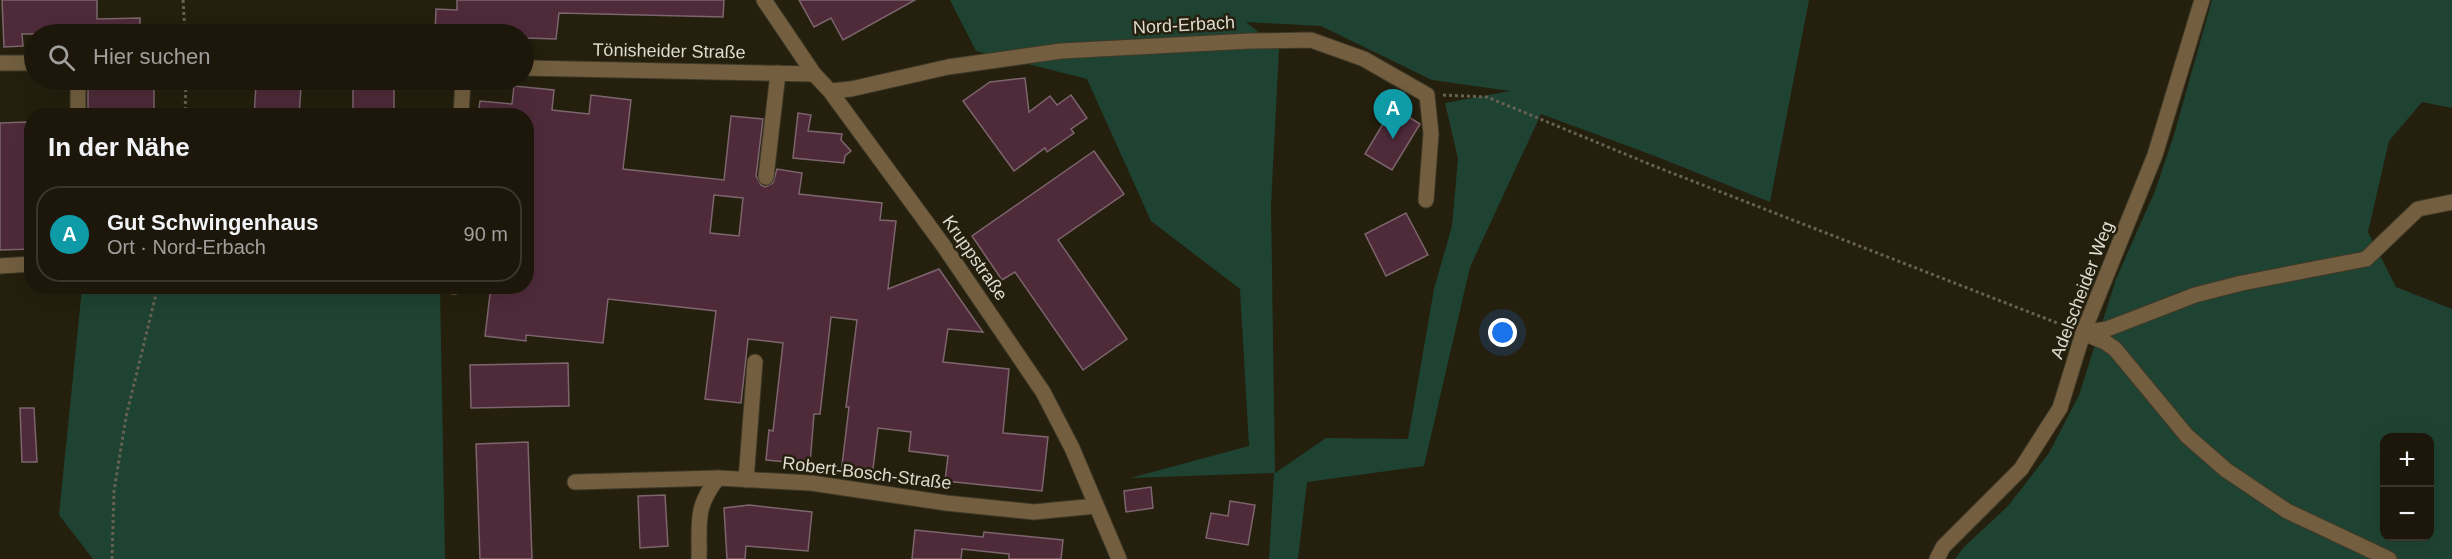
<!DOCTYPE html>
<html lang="de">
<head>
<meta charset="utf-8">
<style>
  body { margin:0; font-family:Arial,sans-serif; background:#252013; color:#f1f3f6 }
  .controls { position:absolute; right:18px; bottom:18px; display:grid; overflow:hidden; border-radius:12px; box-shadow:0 6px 24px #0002 }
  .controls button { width:54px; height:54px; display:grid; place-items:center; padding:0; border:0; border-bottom:2px solid #3a362b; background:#1c170a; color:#f1f3f6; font:30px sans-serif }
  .you { position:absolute; left:1503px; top:333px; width:21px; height:21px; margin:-15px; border:4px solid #fff; border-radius:50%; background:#1a73e8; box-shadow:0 0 0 9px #1a73e833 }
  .badge { display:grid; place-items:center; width:39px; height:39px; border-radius:50%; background:#f7a149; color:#fff; font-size:20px; font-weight:700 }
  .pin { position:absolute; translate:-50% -50px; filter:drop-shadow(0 2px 3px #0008) }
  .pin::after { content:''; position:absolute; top:32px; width:21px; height:18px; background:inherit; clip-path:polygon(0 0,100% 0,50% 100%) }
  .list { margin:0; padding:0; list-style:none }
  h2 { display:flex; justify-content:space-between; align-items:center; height:78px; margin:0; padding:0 24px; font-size:26px }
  h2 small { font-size:20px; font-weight:400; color:#a09f9c }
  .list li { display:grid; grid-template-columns:39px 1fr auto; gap:18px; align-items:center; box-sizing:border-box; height:96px; margin:0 12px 12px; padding:0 12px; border:2px solid #3a362b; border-radius:24px }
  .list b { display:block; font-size:22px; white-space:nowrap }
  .list p { margin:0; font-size:20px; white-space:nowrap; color:#a09f9c }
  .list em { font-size:20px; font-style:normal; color:#a09f9c }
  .icon { flex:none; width:33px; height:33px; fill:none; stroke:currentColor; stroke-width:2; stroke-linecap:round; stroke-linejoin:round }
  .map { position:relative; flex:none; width:2452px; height:559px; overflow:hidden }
  .search { position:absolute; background:#1c170a; box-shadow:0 6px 24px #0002; left:24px; top:24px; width:510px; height:66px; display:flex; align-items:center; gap:15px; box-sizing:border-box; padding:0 21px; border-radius:33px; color:#a09f9c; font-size:22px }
  .panel { position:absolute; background:#1c170a; box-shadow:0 6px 24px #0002; left:24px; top:108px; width:510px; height:186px; border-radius:24px }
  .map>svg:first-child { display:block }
  .green { fill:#1f4333; fill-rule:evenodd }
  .building { fill:#4f2b3a; stroke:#7c656d; stroke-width:1.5; fill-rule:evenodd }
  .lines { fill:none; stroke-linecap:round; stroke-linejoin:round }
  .minor-casing { stroke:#3f3928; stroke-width:17 }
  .path { stroke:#666151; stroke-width:3; stroke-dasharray:3 3; stroke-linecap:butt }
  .minor { stroke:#735f3f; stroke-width:15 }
  .labels { text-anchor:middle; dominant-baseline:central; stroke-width:5; stroke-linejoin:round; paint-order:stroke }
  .street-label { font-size:18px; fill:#dfdbd0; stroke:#251f0d }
</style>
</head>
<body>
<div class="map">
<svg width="2452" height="559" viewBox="0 0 2452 559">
  <rect width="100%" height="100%" fill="#251f0d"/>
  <!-- green -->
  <g class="green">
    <path d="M950,0h859l-39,202 -115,-46 -114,-42 -71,153 -46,199 -117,16 -9,77h-29l5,-86 -144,5 119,-32 -9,-157 -89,-68 -64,-142 -111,-28zM1246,22l75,4 111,54 78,11 -65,12 13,56 -6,67 -18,63 -26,150 -82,-1 -51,35 -4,-268 8,-156z"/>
    <path d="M2212,0h240v108l-30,-6 -33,39 -21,91 28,55 56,22v250h-497l8,-11 45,-42 41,-53 30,-58 37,-116 39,-88 19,-56zM2384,438h46v98h-46z"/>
    <path d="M88,286l352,1 5,272h-352l-34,-44 23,-227z"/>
  </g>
  <!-- building -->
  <g class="building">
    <path d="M2,0h95v19l43,-1v16h-118l1,12 -19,1z"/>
    <path d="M457,0h267l-1,17 -164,-4 -3,26 -32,-1v-4h-89l1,-25 21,1z"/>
    <path d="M799,0h116l-72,40 -12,-22 -17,9z"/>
    <path d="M1025,78l4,34 21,-16 7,9 14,-10 16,23 -16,11 3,4 -27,19 -2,-4 -31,23 -51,-70 27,-19z"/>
    <path d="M102,80h52v36h-66v-31h14z"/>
    <rect x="353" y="82" width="41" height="34"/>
    <path d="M256,84l45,3 -2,29h-45z"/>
    <path d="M514,86l40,4 -2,20 37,4 2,-19 40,5 -8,69 101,11 7,-64 32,3 -7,57 5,9 4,2 8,-4 4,-14 25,4 -3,21 83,9 -2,17 16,1 -8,68 51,-20 44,63 -35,-3 -5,33 66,7 -6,64 45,4 -6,54 -97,-10 3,-25 -39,-5 2,-19 -33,-4 -6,49 -31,-4 8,-66h-3l11,-87 -26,-3 -11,97h-6l-4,50 -44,-4 3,-30 4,1 10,-88 -35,-4 -7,64 -36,-4 11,-88 -108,-12 -5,44 -77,-8v6l-41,-5 6,-50h35v-170h-48l2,-15 32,3zM714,195l29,3 -4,38 -29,-3z"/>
    <path d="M1393,107l27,17 -28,46 -27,-16z"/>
    <path d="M798,113l13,2 -3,16 34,3 -1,6 10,11 -6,5 -1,7 -51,-5z"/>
    <path d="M26,122l2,64h4v63l-32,1v-127z"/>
    <path d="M1094,151l30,43 -66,46 69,99 -44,31 -68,-98 -13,8 -30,-44z"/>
    <path d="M1406,213l22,42 -42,21 -21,-42z"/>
    <path d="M568,363l1,43 -98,2 -1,-43z"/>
    <path d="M20,408h14l3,54h-15z"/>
    <path d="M528,442l4,117h-52l-4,-115z"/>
    <path d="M1151,487l2,21 -27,4 -2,-21z"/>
    <path d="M665,495l3,51 -28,2 -2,-52z"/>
    <path d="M1230,501l25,4 -7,40 -42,-7 5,-25 17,3z"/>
    <path d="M749,505l63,7 -4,39 -62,-5 -1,13h-18l-3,-51z"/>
    <path d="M915,530l68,7 1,-5 79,8 -2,19h-52v-5l-47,-5 -1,10h-49z"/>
  </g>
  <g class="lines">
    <!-- minor casing -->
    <g class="minor-casing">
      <g id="minor">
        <path d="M764,0l50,74 16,17 113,154 100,147 29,56 47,111"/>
        <path d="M0,63h34"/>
        <path d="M524,68l290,6"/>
        <path d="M78,80v36"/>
        <path d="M830,91l21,-2 97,-22 113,-16 189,-10 61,-1 53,19 63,36 4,39 -5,66"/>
        <path d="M461,116l2,-36"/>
        <path d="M766,177l12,-104"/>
        <path d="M0,266l32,-2"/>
        <path d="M454,287v-1"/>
        <path d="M2083,333l24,-4 88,-34 47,-12 124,-24 52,-50 34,-7"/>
        <path d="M2083,333l22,9 10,7 72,87 39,34 61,41 102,48"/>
        <path d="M746,480l9,-118"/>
        <path d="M575,482l143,-4"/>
        <path d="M699,559c1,-36 -5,-51 19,-81l93,5 135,20 88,9 62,-6"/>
        <path d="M1937,559l6,-12 78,-78 39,-61 23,-75 72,-178 47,-155"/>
      </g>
    </g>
    <!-- path -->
    <g class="path">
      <path d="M183,0l2,34"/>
      <path d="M1443,95l44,2 167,69 416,162"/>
      <path d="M185,116l1,-36"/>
      <path d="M112,559l2,-68 12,-74 32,-131"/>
    </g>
    <!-- minor -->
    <use href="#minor" class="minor"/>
  </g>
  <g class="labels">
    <!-- street labels -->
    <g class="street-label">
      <text transform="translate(1184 25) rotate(-3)">Nord-Erbach</text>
      <text transform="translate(669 51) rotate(1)">Tönisheider Straße</text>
      <text transform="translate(975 258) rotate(55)">Kruppstraße</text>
      <text transform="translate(2082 290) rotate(-69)">Adelscheider Weg</text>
      <text transform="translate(867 473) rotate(7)">Robert-Bosch-Straße</text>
    </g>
  </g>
</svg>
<div class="controls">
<button>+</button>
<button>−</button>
</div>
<div class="you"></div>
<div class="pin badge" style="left:1393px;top:139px;background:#0f9aa8">A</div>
<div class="search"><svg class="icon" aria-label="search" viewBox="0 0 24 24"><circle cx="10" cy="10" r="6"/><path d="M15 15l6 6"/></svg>Hier suchen</div>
<section class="panel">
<h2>In der Nähe<small></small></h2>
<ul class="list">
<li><span class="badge" style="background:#0f9aa8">A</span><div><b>Gut Schwingenhaus</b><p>Ort · Nord-Erbach</p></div><em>90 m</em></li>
</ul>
</section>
</div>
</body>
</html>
